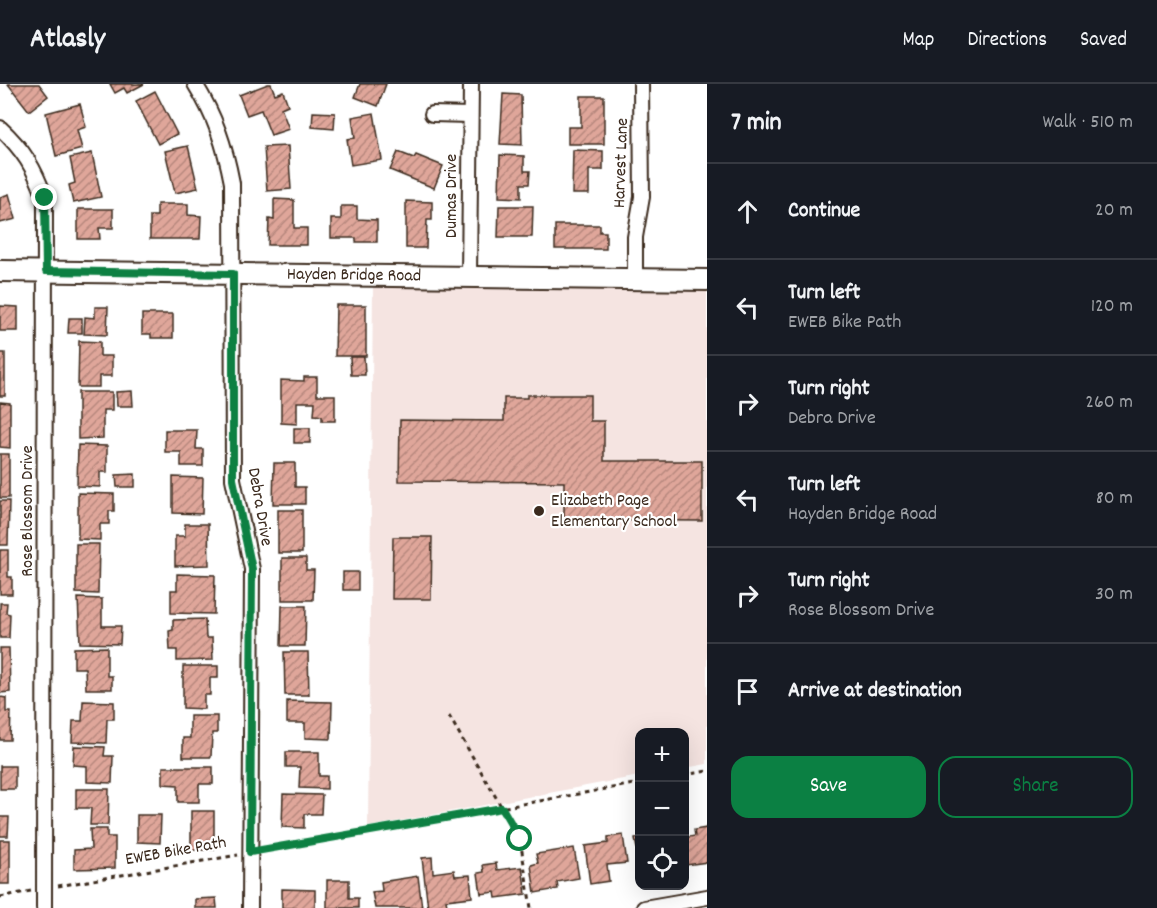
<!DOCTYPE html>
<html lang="en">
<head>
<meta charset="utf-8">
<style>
  body { margin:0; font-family:Dekko,sans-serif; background:#242831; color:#f1f3f6 }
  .controls { position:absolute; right:18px; bottom:18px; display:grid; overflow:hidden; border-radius:12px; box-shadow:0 6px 24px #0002 }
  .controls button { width:54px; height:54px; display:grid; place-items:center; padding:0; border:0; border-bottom:2px solid #363941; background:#171b24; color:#f1f3f6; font:30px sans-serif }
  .stop { position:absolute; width:18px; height:18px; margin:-14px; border:4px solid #0b8043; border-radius:50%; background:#fff }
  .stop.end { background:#0b8043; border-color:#fff; box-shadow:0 2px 6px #0008 }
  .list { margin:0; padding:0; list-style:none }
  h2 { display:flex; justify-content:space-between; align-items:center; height:78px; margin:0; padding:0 24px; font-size:26px }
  h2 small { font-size:20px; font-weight:400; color:#9ea1a6 }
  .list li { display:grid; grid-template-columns:39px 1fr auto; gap:18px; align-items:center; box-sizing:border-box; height:96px; padding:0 24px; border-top:2px solid #363941 }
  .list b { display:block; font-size:22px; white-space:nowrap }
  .list p { margin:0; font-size:20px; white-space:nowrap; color:#9ea1a6 }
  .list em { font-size:20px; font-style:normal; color:#9ea1a6 }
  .actions { display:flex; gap:12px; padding:18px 24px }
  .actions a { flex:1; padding:14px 0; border:2px solid #0b8043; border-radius:18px; text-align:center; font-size:21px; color:#0b8043 }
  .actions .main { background:#0b8043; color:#fff }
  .icon { flex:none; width:33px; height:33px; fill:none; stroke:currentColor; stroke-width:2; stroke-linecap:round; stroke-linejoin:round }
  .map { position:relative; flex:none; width:707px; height:824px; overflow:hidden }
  header { display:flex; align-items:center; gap:36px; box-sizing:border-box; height:84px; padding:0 30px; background:#171b24; border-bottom:2px solid #363941 }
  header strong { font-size:28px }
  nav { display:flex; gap:33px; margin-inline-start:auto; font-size:21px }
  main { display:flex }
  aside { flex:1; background:#171b24 }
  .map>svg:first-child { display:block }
  .built { fill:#f5e4e1 }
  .building { fill:url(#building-hatch); stroke:#3b2a1e; stroke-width:1.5 }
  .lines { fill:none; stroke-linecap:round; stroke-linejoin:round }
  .street-casing { stroke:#3b2a1e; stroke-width:18 }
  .secondary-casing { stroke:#3b2a1e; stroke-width:24 }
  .path { stroke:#3b2a1e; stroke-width:3; stroke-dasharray:4.5 4.5; stroke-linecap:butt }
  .street { stroke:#fff; stroke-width:14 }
  .secondary { stroke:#fff; stroke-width:20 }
  .route { stroke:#0b8043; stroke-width:8 }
  .poi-dot { fill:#3b2a1e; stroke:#fff; stroke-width:2 }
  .labels { text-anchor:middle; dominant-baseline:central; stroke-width:4.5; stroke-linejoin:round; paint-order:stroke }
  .street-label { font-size:18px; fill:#3b2a1e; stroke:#fff }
  .poi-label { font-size:18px; fill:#3b2a1e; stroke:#fff; text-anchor:start }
</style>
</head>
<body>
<header>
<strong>Atlasly</strong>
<nav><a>Map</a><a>Directions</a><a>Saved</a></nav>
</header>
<main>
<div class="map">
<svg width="707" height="824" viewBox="0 0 707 824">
  <defs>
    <pattern id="building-hatch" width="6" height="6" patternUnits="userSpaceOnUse" patternTransform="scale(1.5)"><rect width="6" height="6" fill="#dfa69a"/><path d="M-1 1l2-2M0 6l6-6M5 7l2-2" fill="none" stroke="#b6877d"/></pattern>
  </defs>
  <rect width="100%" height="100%" fill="#fff"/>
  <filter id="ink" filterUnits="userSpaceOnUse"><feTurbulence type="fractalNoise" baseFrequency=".0167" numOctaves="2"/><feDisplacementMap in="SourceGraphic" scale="12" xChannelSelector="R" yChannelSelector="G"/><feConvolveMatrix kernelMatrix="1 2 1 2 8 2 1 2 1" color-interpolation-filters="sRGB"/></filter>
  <g filter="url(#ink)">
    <!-- built -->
    <path class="built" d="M373,200l334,6v474l-22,4 -1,-36h-44l-1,44 -271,51z"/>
    <!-- building -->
    <g class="building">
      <path d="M8,0h31l9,12 -19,15z"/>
      <path d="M110,0h34l-17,9 -3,-5 -9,5z"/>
      <path d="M268,0h3l4,10 8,-3 5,14 -7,3 8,21 -18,6 -10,-25 -14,5 -8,-20z"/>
      <path d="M360,0h26l-8,22 -23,-9z"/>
      <path d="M155,7l22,43 -19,10 -22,-43z"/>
      <path d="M503,10l18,1 1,50 -22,-1z"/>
      <path d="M581,12h23v48h-36v-17h13z"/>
      <path d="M80,20l6,23 -9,3 5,19 -26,7 -10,-43z"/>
      <path d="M313,28l22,1 -1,16 -22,-2z"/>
      <path d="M374,29l8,47 -31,5 -4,-26 8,-1 -3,-21z"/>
      <path d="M188,62l10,42 -23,5 -10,-42z"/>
      <path d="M288,62l3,43 -24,2 -3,-44z"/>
      <path d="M573,66l30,1v19h-14v24h-17z"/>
      <path d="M398,68l16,6 2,-3 27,11 -9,22 -44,-18z"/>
      <path d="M92,69l9,44 -28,6 -4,-18 6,-2 -5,-25z"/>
      <path d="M500,71l24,1v15h6l-1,13h-8v14l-22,-1z"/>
      <path d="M9,110l7,25 -16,4v-26z"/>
      <path d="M274,115l20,1v28h13v17h-39l1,-26 5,1z"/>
      <path d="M406,117l26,1v18h-5l-1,28h-20z"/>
      <path d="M157,120h31v11l13,1 -1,23h-50v-23h7z"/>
      <path d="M341,122h16v13l20,1v22h-21v-4h-25v-19h10z"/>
      <path d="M499,122h34l-1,31h-34z"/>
      <path d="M78,125h35v19h-14l1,11h-22z"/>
      <path d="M555,141h45v7h6v17h-51z"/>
      <path d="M336,221h30v51h-31z"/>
      <path d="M0,222l18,1v24h-18z"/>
      <path d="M95,223h13l-1,28 -23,-1 1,-17 10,1z"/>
      <path d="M142,230h31v24h-22v-4h-9z"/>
      <path d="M69,234h13v15h-14z"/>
      <path d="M79,257l21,1v14h12v20h-13v11h-21z"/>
      <rect x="0" y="269" width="5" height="43"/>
      <path d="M350,273h14l1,18h-14z"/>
      <path d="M304,293h13v18h18v26h-13v-5l-8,-1 1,-13h-18v22l-16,-1v-43l23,1z"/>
      <path d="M132,307l1,15h-16l-1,-14z"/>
      <path d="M78,308h34v18h-9v28l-25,1z"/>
      <path d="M527,311h63v26h14v40h98v60l-138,-1v-38l-165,-1 1,-61 104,1v-23h23z"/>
      <path d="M0,318l10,1v45l-10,-1z"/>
      <rect x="294" y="344" width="16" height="15"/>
      <path d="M165,346h32l-1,19h7v17h-22v-14h-16z"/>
      <path d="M78,361l29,1v26h-7v15l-23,-1z"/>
      <rect x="0" y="370" width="9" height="44"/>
      <path d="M274,379h21v24h10v17h-32z"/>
      <path d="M135,390v13h-18l-1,-12z"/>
      <path d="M173,393l30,1 -1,36 -29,-1z"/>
      <path d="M78,409l36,1v17h-5v13h-9v16l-22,-1z"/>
      <path d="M0,417h9l-1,44h-8z"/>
      <rect x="278" y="426" width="24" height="43"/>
      <path d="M185,440h23l1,41 -34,1v-30h10z"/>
      <path d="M393,453h39l-1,62h-39z"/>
      <path d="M76,460h23l-1,50 -22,-1z"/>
      <path d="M0,466h8v27h4v17h-12z"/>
      <path d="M282,474h24v12h8l-1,30h-31z"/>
      <rect x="343" y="488" width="15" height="18"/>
      <path d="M177,490l38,1 -1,39 -43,-1v-23h6z"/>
      <path d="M78,514l24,1v27h19l-1,18 -40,-1z"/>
      <path d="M0,519h7l-1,10 4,1 -1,24h-9z"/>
      <path d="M282,522h24l-1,40h-24z"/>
      <path d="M205,535l1,19h6l1,22 -36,1v-11h-7l-1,-19 4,-1v-10z"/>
      <path d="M107,563v29h5v13h-26l-1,-21h-11v-20z"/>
      <path d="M0,564h9l1,44 -10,1z"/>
      <path d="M284,568h24l1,43h-24z"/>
      <path d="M183,582h35v12h-8v17h-6v14l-21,-1z"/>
      <path d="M0,613l6,1v14h5l-1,28h-10z"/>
      <path d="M83,617l31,1v17h-7l-1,24 -34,-1 1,-21h9z"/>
      <path d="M287,617l45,1 -1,37 -26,-1v-15h-18z"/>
      <path d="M190,632h27v17h-5l-1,24h-28v-19h7z"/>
      <path d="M74,662l31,1 -1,9h9l-1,27 -25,-1v-16l-14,-1z"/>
      <path d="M286,668h33v24h8v13l-28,-1 1,-21h-14z"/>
      <rect x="0" y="682" width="15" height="23"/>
      <path d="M163,683h50v17h-14v18h-21v-17l-15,-1z"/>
      <path d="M76,705h33l-1,36h-18l1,-17h-15z"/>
      <path d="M283,710l39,1 -1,19h-17v14l-22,-1z"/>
      <rect x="191" y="727" width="23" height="39"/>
      <path d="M137,731h24l-1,28 -23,-1z"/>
      <path d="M0,733h9l-1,19h-8z"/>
      <path d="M707,740v38l-21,3 -2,-27 11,-2 -1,-6 12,-2z"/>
      <path d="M90,745h17v8h8v31l-41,1v-19l17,-1z"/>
      <path d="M623,751l4,28 -20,2 2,16 -19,3 -5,-38 23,-3v-6z"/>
      <path d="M640,754v26l-5,-25z"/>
      <rect x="0" y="756" width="10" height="44"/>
      <path d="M574,764l5,30 -22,4 1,7 -23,4 -4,-28 7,-2 -2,-9z"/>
      <path d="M432,773l1,16 21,-3 1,6 15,-1 2,22 -26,3 1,6 -19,2 -6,-50z"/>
      <path d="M496,779l1,7 25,-3 4,27 -30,4 -1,-6 -14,2 -3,-21 6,-1 -1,-7z"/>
      <path d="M418,792l4,32h-47l-3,-16 10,-1 -1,-9z"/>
      <path d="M327,796h22v18h9v10h-31z"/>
      <path d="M282,805l33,1v18h-33z"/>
      <path d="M216,814l1,10h-22v-9z"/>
    </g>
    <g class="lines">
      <!-- street casing -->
      <g class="street-casing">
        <g id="street">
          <path d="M195,0c20,32 30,62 37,99l1,296 19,90 -2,339"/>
          <path d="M432,30l38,1"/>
          <path d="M0,44c23,21 35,41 45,70l-1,710"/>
          <path d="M469,193l2,-193"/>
          <path d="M635,194v-41l7,-40 -1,-113"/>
          <path d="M644,824l63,-11"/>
        </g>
      </g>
      <!-- secondary casing -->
      <g class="secondary-casing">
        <g id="secondary">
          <path id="s1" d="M0,187l707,9"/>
        </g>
      </g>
      <!-- path -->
      <g class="path">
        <path d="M449,632l71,123 11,69"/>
        <path d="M684,691l23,-4"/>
        <path d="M265,766l375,-67"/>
        <path d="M58,802l180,-31"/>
        <path d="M0,813l31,-6"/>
      </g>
      <!-- street -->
      <use href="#street" class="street"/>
      <!-- secondary -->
      <use href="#secondary" class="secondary"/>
    </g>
  </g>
  <g class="lines" filter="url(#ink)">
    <!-- route -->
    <path class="route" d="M45,114l1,73 187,3v205l19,90 -2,283 252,-44 18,31"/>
  </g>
  <!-- markers -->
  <circle class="poi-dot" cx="539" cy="427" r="6"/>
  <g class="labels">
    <!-- street labels -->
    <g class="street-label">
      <text transform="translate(622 79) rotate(-88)">Harvest Lane</text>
      <text transform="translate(452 112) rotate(-90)">Dumas Drive</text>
      <text stroke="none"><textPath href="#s1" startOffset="354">Hayden Bridge Road</textPath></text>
      <text transform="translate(259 423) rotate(80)">Debra Drive</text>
      <text transform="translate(28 427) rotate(-90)">Rose Blossom Drive</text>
      <text transform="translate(176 768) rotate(-10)">EWEB Bike Path</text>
    </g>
    <!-- poi labels -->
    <g class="poi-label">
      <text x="551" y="417">Elizabeth Page<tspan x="551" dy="21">Elementary School</tspan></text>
    </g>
  </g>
</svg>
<div class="controls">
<button>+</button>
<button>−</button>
<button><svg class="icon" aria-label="locate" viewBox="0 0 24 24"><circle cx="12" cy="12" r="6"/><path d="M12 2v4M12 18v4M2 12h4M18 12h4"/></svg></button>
</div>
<div class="stop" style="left:520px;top:755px"></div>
<div class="stop end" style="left:45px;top:114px"></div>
</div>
<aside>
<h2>7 min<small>Walk · 510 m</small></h2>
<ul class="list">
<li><svg class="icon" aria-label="ahead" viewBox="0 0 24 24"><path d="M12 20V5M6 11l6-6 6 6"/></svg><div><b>Continue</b></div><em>20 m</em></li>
<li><svg class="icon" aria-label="left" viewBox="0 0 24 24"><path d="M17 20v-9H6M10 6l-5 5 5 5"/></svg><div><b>Turn left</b><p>EWEB Bike Path</p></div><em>120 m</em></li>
<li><svg class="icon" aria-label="right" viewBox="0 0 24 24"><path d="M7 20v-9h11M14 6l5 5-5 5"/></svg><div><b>Turn right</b><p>Debra Drive</p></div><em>260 m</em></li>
<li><svg class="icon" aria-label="left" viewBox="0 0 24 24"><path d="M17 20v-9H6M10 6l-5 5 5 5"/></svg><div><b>Turn left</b><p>Hayden Bridge Road</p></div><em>80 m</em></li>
<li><svg class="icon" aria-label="right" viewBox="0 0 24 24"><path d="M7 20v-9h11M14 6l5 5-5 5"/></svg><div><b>Turn right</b><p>Rose Blossom Drive</p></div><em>30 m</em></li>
<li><svg class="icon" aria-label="arrive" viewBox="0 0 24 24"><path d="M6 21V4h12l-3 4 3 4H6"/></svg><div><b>Arrive at destination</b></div></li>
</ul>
<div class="actions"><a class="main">Save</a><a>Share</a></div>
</aside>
</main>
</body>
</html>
